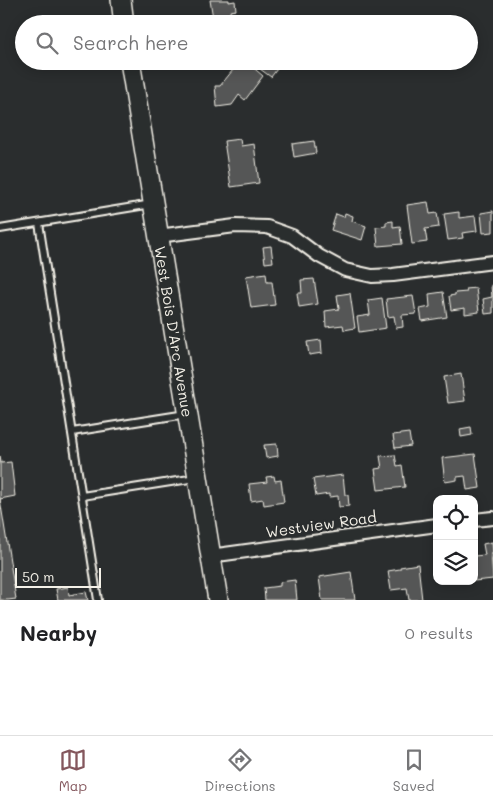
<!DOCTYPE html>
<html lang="en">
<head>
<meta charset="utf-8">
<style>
  body { margin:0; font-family:Mali,sans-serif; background:#f2f2f2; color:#202124 }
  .controls { position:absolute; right:15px; bottom:15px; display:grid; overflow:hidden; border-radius:10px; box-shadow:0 2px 12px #0003 }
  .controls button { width:45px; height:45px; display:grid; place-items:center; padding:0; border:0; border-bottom:1px solid #e0e0e0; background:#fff; color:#202124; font:25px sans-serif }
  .scale { position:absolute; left:15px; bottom:12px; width:86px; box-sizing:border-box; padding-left:5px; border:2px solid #f4f1e8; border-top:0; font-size:14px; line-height:18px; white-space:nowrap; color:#f4f1e8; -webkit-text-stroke:4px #2a2d2e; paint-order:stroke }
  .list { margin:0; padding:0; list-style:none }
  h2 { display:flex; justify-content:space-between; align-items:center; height:65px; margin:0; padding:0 20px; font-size:21px }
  h2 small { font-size:16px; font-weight:400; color:#757577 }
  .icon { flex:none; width:28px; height:28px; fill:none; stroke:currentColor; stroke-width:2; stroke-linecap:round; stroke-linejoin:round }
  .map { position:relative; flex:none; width:493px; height:600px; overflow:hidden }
  .search { position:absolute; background:#fff; box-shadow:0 2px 12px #0003; left:15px; right:15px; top:15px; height:55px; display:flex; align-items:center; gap:12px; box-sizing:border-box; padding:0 18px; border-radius:28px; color:#757577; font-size:19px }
  .sheet { height:135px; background:#fff }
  nav { display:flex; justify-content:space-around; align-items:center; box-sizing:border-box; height:70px; border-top:1px solid #e0e0e0; background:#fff; font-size:14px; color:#757577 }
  nav a { display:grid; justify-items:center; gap:2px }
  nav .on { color:#84575d }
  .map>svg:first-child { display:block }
  .building { fill:#555756; stroke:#f4f1e8 }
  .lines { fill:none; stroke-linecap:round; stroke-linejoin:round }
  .lane-casing { stroke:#f4f1e8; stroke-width:10 }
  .street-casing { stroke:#f4f1e8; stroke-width:16 }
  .secondary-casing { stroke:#f4f1e8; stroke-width:22 }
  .lane { stroke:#2a2d2e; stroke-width:6 }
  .street { stroke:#2a2d2e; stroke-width:12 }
  .secondary { stroke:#2a2d2e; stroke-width:19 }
  .labels { text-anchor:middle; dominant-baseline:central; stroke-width:4; stroke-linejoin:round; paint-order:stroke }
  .street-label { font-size:15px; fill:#f4f1e8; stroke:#2a2d2e }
</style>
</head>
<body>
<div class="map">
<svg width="493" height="600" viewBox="0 0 493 600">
  <rect width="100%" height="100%" fill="#2a2d2e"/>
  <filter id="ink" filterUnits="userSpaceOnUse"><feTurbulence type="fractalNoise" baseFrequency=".02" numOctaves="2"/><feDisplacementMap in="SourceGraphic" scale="10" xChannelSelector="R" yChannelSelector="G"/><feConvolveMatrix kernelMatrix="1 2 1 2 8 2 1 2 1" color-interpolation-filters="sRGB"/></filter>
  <g filter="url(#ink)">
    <!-- building -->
    <g class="building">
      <path d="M210,0h19v2l6,-1 1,9 -6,1 2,13h-18z"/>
      <path d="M267,61h16l-12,16 -11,-8z"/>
      <path d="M249,64l14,12 -18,24 -6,-5 -7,10 -15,2 -2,-21h5l17,-21z"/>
      <path d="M240,139l1,7 13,-2 5,39 -28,4 -7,-46z"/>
      <path d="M314,141l2,12 -22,4 -2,-13z"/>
      <path d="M428,202l2,12 7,-1 2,14 -14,2 2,13 -15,2 -5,-39z"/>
      <path d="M493,211v21l-10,1 -2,-20z"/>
      <path d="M459,212v6l16,-2 2,15 -15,2 1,5 -15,2 -4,-26z"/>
      <path d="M345,213l8,3 -1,5 14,5 -4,14 -31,-10 5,-16 8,3z"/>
      <path d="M393,221v6l7,-1 2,18 -24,2 -2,-19 10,-1v-4z"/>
      <path d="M271,246l2,16 -8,1 -2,-16z"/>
      <path d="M266,273l1,9h5l3,23 -24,3 -5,-32z"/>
      <path d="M314,279l4,25 -19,3 -2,-14h5l-1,-13z"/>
      <path d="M491,285h2v28l-8,1 -2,-15 9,-2z"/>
      <path d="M476,288l3,24 -14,2v-6l-14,2 -2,-14 6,-1v-2l12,-1 -1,-3z"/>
      <path d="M443,292l4,25 -25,4 -2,-12 10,-2 -1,-13z"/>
      <path d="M350,293l5,35 -11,2 -1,-5 -17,2 -1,-16 14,-2 -2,-14z"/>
      <path d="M413,296l3,18 -14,1 1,12 -7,1 -2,-12 -6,1 -2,-18z"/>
      <path d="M382,298l4,30 -27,4 -2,-15 13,-2 -2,-15z"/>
      <path d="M321,340l1,13 -13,2 -2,-13z"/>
      <path d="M461,374l4,27 -17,2 -4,-26z"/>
      <path d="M471,427l1,8 -11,2 -1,-8z"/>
      <path d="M409,433l2,13 -16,2 -2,-13z"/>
      <path d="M277,444l1,12 -12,2 -2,-13z"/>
      <path d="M475,454l5,34 -13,2 -2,-14 -8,1v3l-12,2 -3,-24z"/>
      <path d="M395,455l2,11 5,-1 3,22 -27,3 -3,-21 7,-1 -2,-12z"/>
      <path d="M0,456l1,7 10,-1 4,34 -15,3 16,100 -8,1h-8z"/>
      <path d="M343,475l2,20h3l1,11 -10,1 -1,-11 -9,1v-3l-13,2 -3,-17z"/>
      <path d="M274,476l1,5 6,-1 3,22 -20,3 -1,-6 -12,2 -2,-17 18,-2 -1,-5z"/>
      <path d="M492,542l1,12h-2l2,25 -19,2v-25l11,-1 -2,-11z"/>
      <path d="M418,564l4,36h-13l-2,-12 -16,2 -3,-19 12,-2v-2z"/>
      <path d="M351,572l4,28h-33l-3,-23z"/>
      <path d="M295,580l2,20h-32l-1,-12 16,-2v-4z"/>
      <path d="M68,587l1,8 17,-3 2,8h-30l-2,-11z"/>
    </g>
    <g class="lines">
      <!-- lane casing -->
      <g class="lane-casing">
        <g id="lane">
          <path d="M39,223l59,377"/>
          <path d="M0,229l152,-25"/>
          <path d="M72,432l114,-18"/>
          <path d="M82,496l114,-18"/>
        </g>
      </g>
      <!-- street casing -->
      <g class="street-casing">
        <g id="street">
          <path d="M158,236l77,-10 32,1 25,9 27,20 26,14 27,6 21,-1 100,-13"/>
          <path d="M474,520l19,-2"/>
          <path d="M210,556l227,-31"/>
        </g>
      </g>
      <!-- secondary casing -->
      <g class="secondary-casing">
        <g id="secondary">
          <path d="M121,0l3,24"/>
          <path id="s1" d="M130,61l88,539"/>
        </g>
      </g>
      <!-- lane -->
      <use href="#lane" class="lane"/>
      <!-- street -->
      <use href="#street" class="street"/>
      <!-- secondary -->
      <use href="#secondary" class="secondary"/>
    </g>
  </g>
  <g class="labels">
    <!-- street labels -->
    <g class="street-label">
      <text stroke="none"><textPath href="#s1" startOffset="274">West Bois D'Arc Avenue</textPath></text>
      <text transform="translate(321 524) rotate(-8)">Westview Road</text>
    </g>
  </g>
</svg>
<div class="controls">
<button><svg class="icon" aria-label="locate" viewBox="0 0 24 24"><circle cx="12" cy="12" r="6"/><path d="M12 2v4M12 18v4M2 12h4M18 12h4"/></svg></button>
<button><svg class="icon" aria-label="layers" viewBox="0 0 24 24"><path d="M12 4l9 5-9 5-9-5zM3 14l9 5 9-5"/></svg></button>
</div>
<div class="scale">50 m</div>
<div class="search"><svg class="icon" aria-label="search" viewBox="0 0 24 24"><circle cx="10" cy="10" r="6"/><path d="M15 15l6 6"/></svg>Search here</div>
</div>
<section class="sheet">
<h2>Nearby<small>0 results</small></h2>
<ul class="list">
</ul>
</section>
<nav>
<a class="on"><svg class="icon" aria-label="map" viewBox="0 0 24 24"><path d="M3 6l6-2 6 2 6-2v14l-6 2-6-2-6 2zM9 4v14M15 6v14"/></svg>Map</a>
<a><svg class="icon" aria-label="directions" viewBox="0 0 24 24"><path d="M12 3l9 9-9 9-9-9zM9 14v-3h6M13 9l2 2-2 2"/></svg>Directions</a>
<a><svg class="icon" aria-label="saved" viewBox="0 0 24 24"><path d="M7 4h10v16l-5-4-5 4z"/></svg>Saved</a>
</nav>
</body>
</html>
